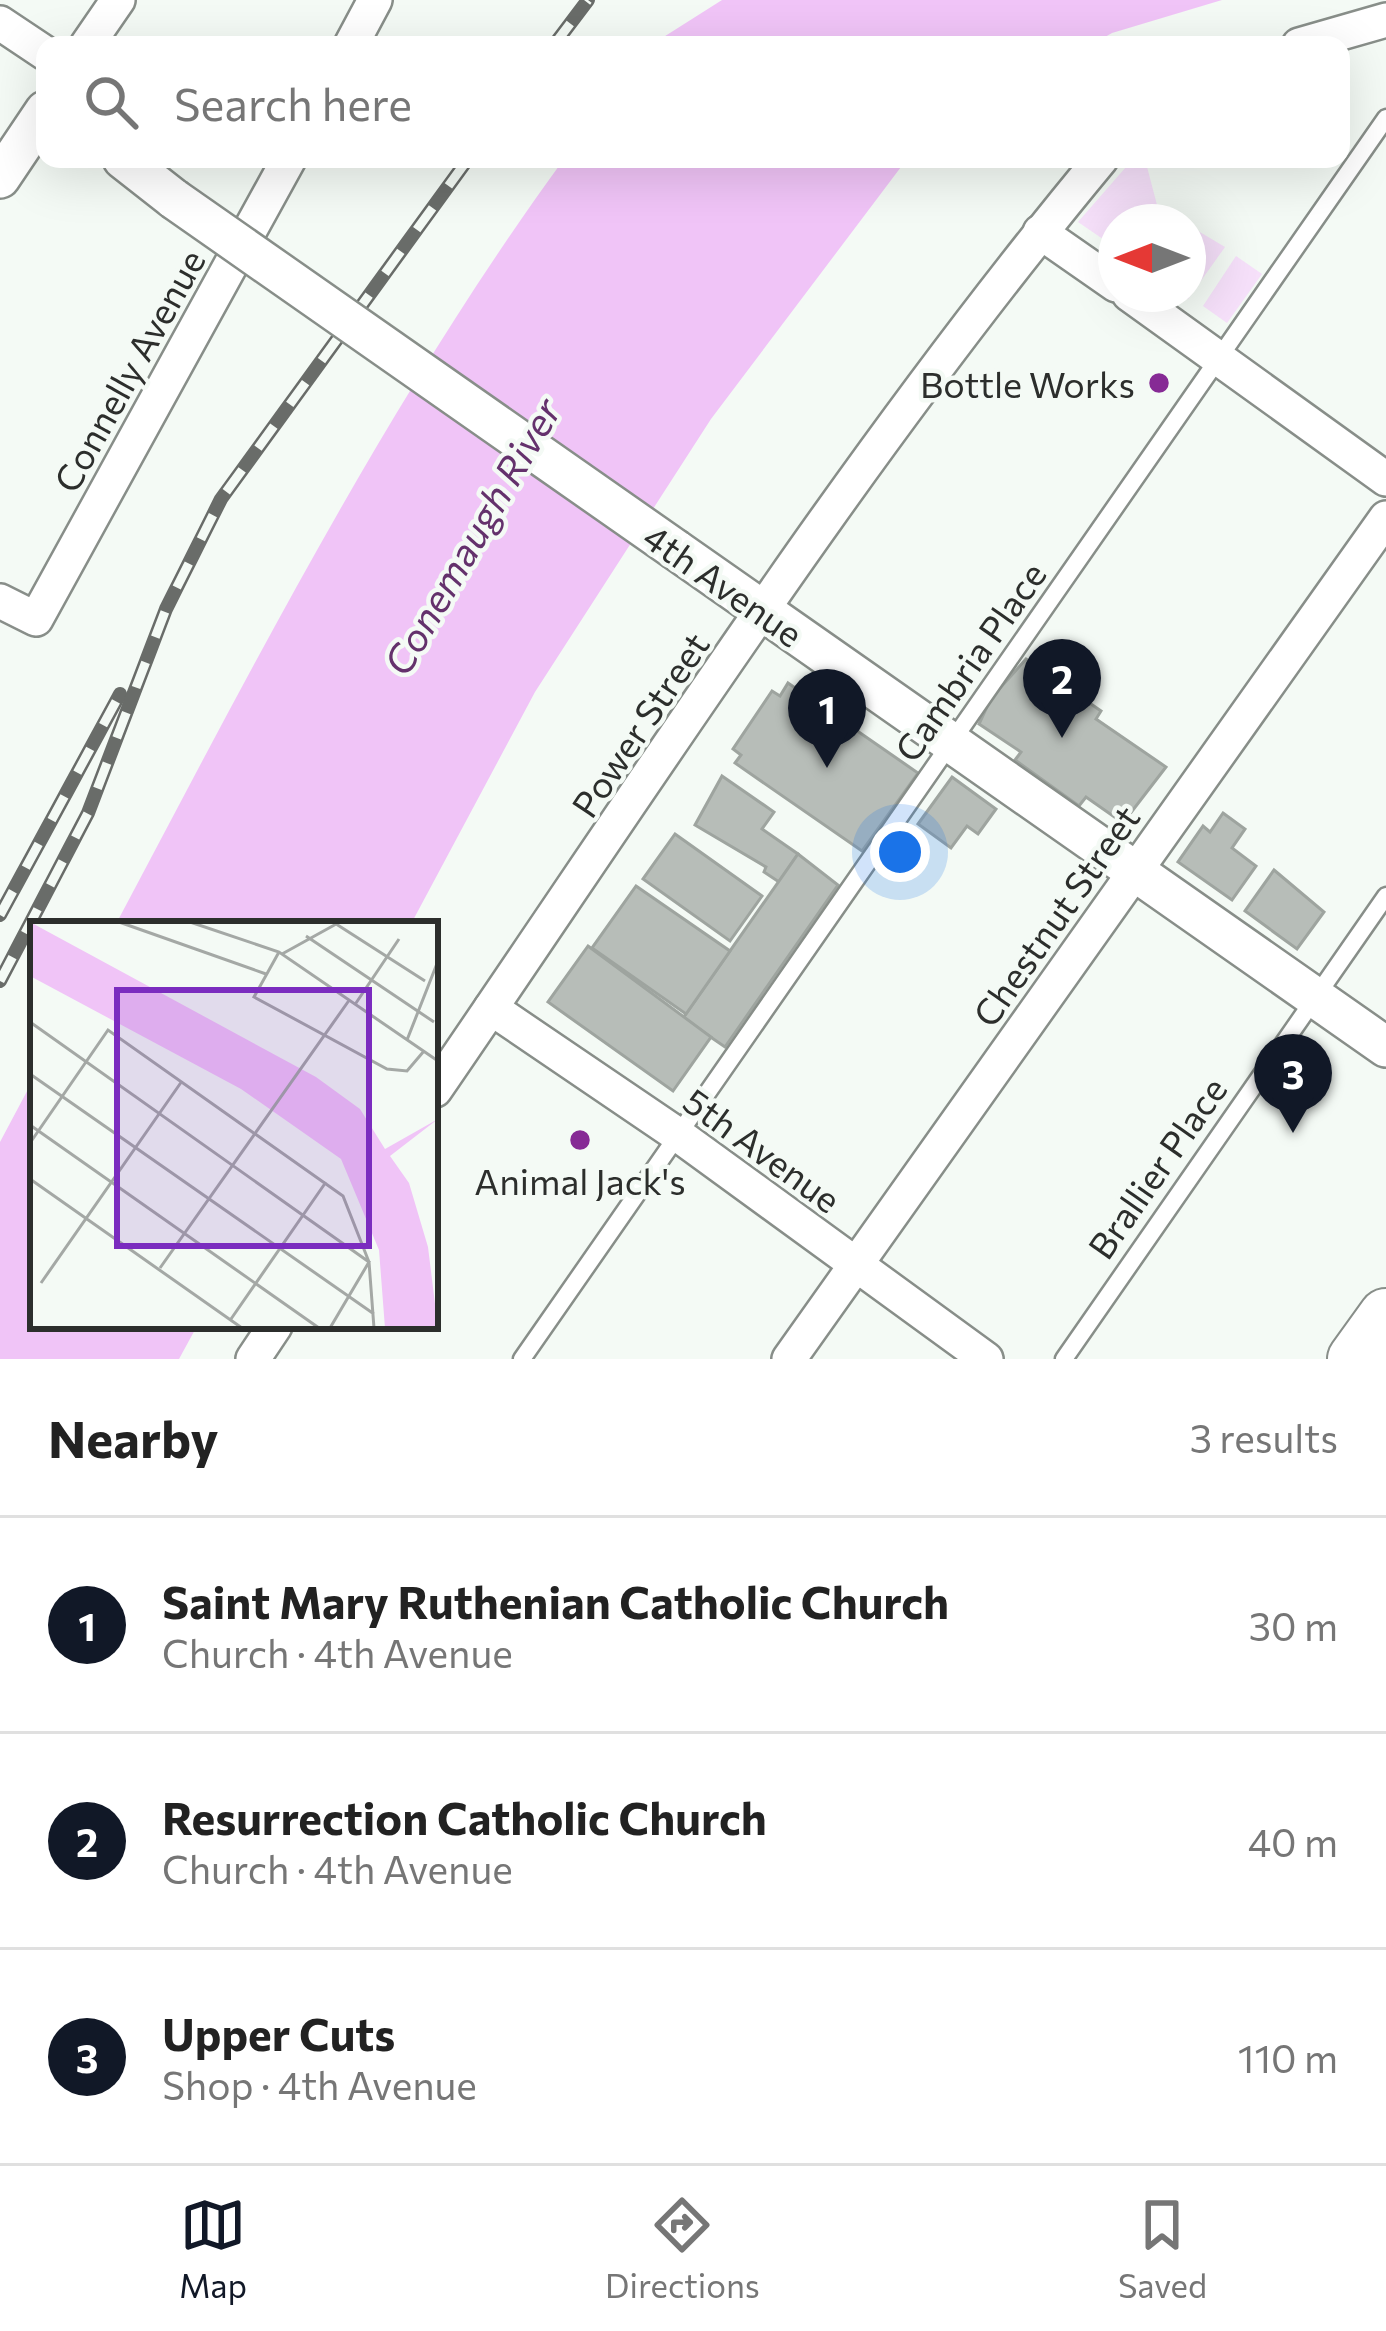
<!DOCTYPE html>
<html lang="en">
<head>
<meta charset="utf-8">
<style>
  body { margin:0; font-family:Commissioner,sans-serif; background:#f6f6f6; color:#222 }
  .compass { position:absolute; left:1098px; top:204px; width:108px; height:108px; border-radius:50%; background:#fff; box-shadow:0 12px 48px #0002; rotate:270deg }
  .you { position:absolute; left:900px; top:852px; width:42px; height:42px; margin:-30px; border:9px solid #fff; border-radius:50%; background:#1a73e8; box-shadow:0 0 0 18px #1a73e833 }
  .badge { display:grid; place-items:center; width:78px; height:78px; border-radius:50%; background:#111827; color:#fff; font-size:39px; font-weight:700 }
  .pin { position:absolute; translate:-50% -99px; filter:drop-shadow(0 3px 6px #0008) }
  .pin::after { content:''; position:absolute; top:63px; width:42px; height:36px; background:inherit; clip-path:polygon(0 0,100% 0,50% 100%) }
  .list { margin:0; padding:0; list-style:none }
  h2 { display:flex; justify-content:space-between; align-items:center; height:156px; margin:0; padding:0 48px; font-size:51px }
  h2 small { font-size:39px; font-weight:400; color:#767676 }
  .list li { display:grid; grid-template-columns:78px 1fr auto; gap:36px; align-items:center; box-sizing:border-box; height:216px; padding:0 48px; border-top:3px solid #e0e0e0 }
  .list b { display:block; font-size:45px; white-space:nowrap }
  .list p { margin:0; font-size:39px; white-space:nowrap; color:#767676 }
  .list em { font-size:39px; font-style:normal; color:#767676 }
  .icon { flex:none; width:66px; height:66px; fill:none; stroke:currentColor; stroke-width:2; stroke-linecap:round; stroke-linejoin:round }
  .map { position:relative; flex:none; width:1386px; height:1359px; overflow:hidden }
  .search { position:absolute; background:#fff; box-shadow:0 12px 48px #0002; left:36px; right:36px; top:36px; height:132px; display:flex; align-items:center; gap:30px; box-sizing:border-box; padding:0 42px; border-radius:24px; color:#767676; font-size:45px }
  .sheet { height:804px; background:#fff }
  nav { display:flex; justify-content:space-around; align-items:center; box-sizing:border-box; height:168px; border-top:3px solid #e0e0e0; background:#fff; font-size:33px; color:#767676 }
  nav a { display:grid; justify-items:center; gap:6px }
  nav .on { color:#111827 }
  .map>svg:first-child { display:block }
  .green { fill:#f6e0fa }
  .water { fill:#f0c4f7 }
  .building { fill:#b7bdb8; stroke:#9ea49f; stroke-width:3 }
  .lines { fill:none; stroke-linecap:round; stroke-linejoin:round }
  .service-casing { stroke:#888e89; stroke-width:21 }
  .minor-casing { stroke:#888e89; stroke-width:38 }
  .tertiary-casing { stroke:#888e89; stroke-width:44 }
  .trunk-casing { stroke:#888e89; stroke-width:58 }
  .service { stroke:#fff; stroke-width:16 }
  .minor { stroke:#fff; stroke-width:33 }
  .tertiary { stroke:#fff; stroke-width:39 }
  .trunk { stroke:#fff; stroke-width:54 }
  .rail-casing { stroke:#696c69; stroke-width:14 }
  .rail { stroke:#f4faf5; stroke-width:9; stroke-dasharray:27; stroke-linecap:butt }
  .tertiary-bridge-casing { stroke:#888e89; stroke-width:44; stroke-linecap:butt }
  .tertiary-bridge { stroke:#fff; stroke-width:39 }
  .poi-dot { fill:#862a95; stroke:#f4faf5; stroke-width:4.5 }
  .labels { text-anchor:middle; dominant-baseline:central; stroke-width:9; stroke-linejoin:round; paint-order:stroke }
  .street-label { font-size:36px; fill:#2c2e2c; stroke:#f4faf5 }
  .poi-label { font-size:36px; fill:#2c2e2c; stroke:#f4faf5; text-anchor:end }
  .water-label { font-size:39px; font-style:italic; fill:#64316c; stroke:#f4faf5 }
  .inset-road { fill:none; stroke:#a4a8a5; stroke-width:3 }
  .view { fill:#7b2cbf; fill-opacity:0.15; stroke:#7b2cbf; stroke-width:6 }
  .inset-edge { fill:none; stroke:#2c2e2c; stroke-width:6 }
</style>
</head>
<body>
<div class="map">
<svg width="1386" height="1359" viewBox="0 0 1386 1359">
  <rect width="100%" height="100%" fill="#f4faf5"/>
  <!-- green -->
  <g class="green">
    <path d="M1133,159h12l12,46 27,17h-68v26l-38,-26z"/>
    <path d="M1188,225l37,22 -37,52 -7,-5h7z"/>
    <path d="M1236,256l26,18 -35,49 -24,-17z"/>
  </g>
  <!-- water -->
  <g class="water">
    <path d="M722,0h500l-110,33 -21,12h-440z"/>
    <path d="M564,159h343l-196,260 -176,273 -124,232h-295c139,-262 273,-525 448,-765z"/>
    <path d="M33,1080v246h164l-18,33h-179v-217z"/>
  </g>
  <!-- building -->
  <g class="building">
    <path d="M1026,659l75,52 -5,8 70,48 -43,56 -37,-26 -7,9 -64,-46 6,-8 -42,-28 12,-26z"/>
    <path d="M788,683l130,90 -56,78 -127,-88 6,-8 -8,-6 39,-58 8,5z"/>
    <path d="M722,776l52,36 -12,17 36,25 -19,28 -15,-10 2,-5 -71,-42z"/>
    <path d="M952,777l44,32 -18,25 -11,-8 -16,22 -33,-24z"/>
    <path d="M1223,813l22,16 -13,19 24,18 -24,34 -54,-38 25,-36 7,6z"/>
    <path d="M675,834l87,62 -32,45 -87,-62z"/>
    <path d="M798,854l40,31 -113,162 -42,-29z"/>
    <path d="M1274,870l50,42 -27,37 -52,-38z"/>
    <path d="M636,886l94,65 -44,63 -94,-66z"/>
    <path d="M588,946l123,91 -38,54 -125,-89z"/>
  </g>
  <g class="lines">
    <!-- service casing -->
    <g class="service-casing">
      <g id="service">
        <path d="M522,1359l864,-1241"/>
        <path d="M1064,1359l322,-463"/>
      </g>
    </g>
    <!-- minor casing -->
    <g class="minor-casing">
      <g id="minor">
        <path d="M0,23l45,30"/>
        <path d="M87,45l31,-45"/>
        <path d="M351,45l24,-45"/>
        <path d="M1299,45l87,-25"/>
        <path d="M1040,232l76,53"/>
        <path d="M1129,294l257,185"/>
        <path d="M0,601l36,18 253,-460"/>
        <path d="M491,1008l190,129 305,222"/>
        <path d="M435,1090c214,-312 424,-640 666,-931"/>
        <path d="M253,1359l22,-33"/>
        <path d="M789,1359l597,-841"/>
      </g>
    </g>
    <!-- tertiary casing -->
    <g class="tertiary-casing">
      <g id="tertiary">
        <path d="M123,159l51,40"/>
        <path d="M0,178l45,-67"/>
        <path d="M676,550l710,497"/>
      </g>
    </g>
    <!-- trunk casing -->
    <g class="trunk-casing">
      <path id="trunk" d="M1355,1359l31,-43"/>
    </g>
    <!-- service -->
    <use href="#service" class="service"/>
    <!-- minor -->
    <use href="#minor" class="minor"/>
    <!-- tertiary -->
    <use href="#tertiary" class="tertiary"/>
    <!-- trunk -->
    <use href="#trunk" class="trunk"/>
    <!-- rail casing -->
    <g class="rail-casing">
      <g id="rail">
        <path d="M554,45l34,-45"/>
        <path d="M0,915l120,-221"/>
        <path d="M0,981l88,-168 78,-204 55,-110 247,-340"/>
      </g>
    </g>
    <!-- rail -->
    <use href="#rail" class="rail"/>
    <!-- tertiary-bridge casing -->
    <g class="tertiary-bridge-casing">
      <path id="tertiary-bridge" d="M174,199l502,351"/>
    </g>
    <!-- tertiary-bridge -->
    <use href="#tertiary-bridge" class="tertiary-bridge"/>
  </g>
  <!-- markers -->
  <g class="poi-dot">
    <circle cx="1159" cy="383" r="12"/>
    <circle cx="580" cy="1140" r="12"/>
  </g>
  <g class="labels">
    <!-- street labels -->
    <g class="street-label">
      <text transform="translate(128 370) rotate(-61)">Connelly Avenue</text>
      <text transform="translate(724 584) rotate(35)">4th Avenue</text>
      <text transform="translate(969 661) rotate(-55)">Cambria Place</text>
      <text transform="translate(639 724) rotate(-56)">Power Street</text>
      <text transform="translate(1055 915) rotate(-55)">Chestnut Street</text>
      <text transform="translate(763 1149) rotate(36)">5th Avenue</text>
      <text transform="translate(1156 1167) rotate(-55)">Brallier Place</text>
    </g>
    <!-- poi labels -->
    <g class="poi-label">
      <text x="1135" y="383">Bottle Works</text>
      <text x="580" y="1180" text-anchor="middle">Animal Jack's</text>
    </g>
    <!-- water labels -->
    <g class="water-label">
      <text transform="translate(471 536) rotate(-60)">Conemaugh River</text>
    </g>
  </g>
  <!-- overview -->
  <g transform="translate(30 921)">
    <rect width="408" height="408" fill="#f4faf5"/>
    <path d="M0,1l286,155 44,32 25,40 53,-30 -48,37 19,27 19,64 10,81h-53l-6,-78 -38,-91 -100,-70 -211,-113z" fill="#f0c4f7"/>
    <path class="inset-road" d="M89,1l147,52M160,1l89,30 159,109M303,1l92,59M276,15l128,86M249,31l-25,45 133,72 20,2 17,-20M252,33l56,-31M326,82l43,-64M0,101l339,240 -39,66M377,119l31,-79M0,153l344,240M0,204l289,203M0,222l78,-113 235,166 26,66 5,66M0,258l212,149M130,347l190,-269M11,362l141,-202M201,398l95,-137"/>
    <path class="view" d="M87,69h252v256h-252z"/>
    <rect width="408" height="408" class="inset-edge"/>
  </g>
</svg>
<svg class="compass" viewBox="-18 -18 36 36"><path d="M0-13l5 13h-10z" fill="#e53935"/><path d="M0 13l5-13h-10z" fill="#767676"/></svg>
<div class="you"></div>
<div class="pin badge" style="left:827px;top:768px">1</div>
<div class="pin badge" style="left:1062px;top:738px">2</div>
<div class="pin badge" style="left:1293px;top:1133px">3</div>
<div class="search"><svg class="icon" aria-label="search" viewBox="0 0 24 24"><circle cx="10" cy="10" r="6"/><path d="M15 15l6 6"/></svg>Search here</div>
</div>
<section class="sheet">
<h2>Nearby<small>3 results</small></h2>
<ul class="list">
<li><span class="badge">1</span><div><b>Saint Mary Ruthenian Catholic Church</b><p>Church · 4th Avenue</p></div><em>30 m</em></li>
<li><span class="badge">2</span><div><b>Resurrection Catholic Church</b><p>Church · 4th Avenue</p></div><em>40 m</em></li>
<li><span class="badge">3</span><div><b>Upper Cuts</b><p>Shop · 4th Avenue</p></div><em>110 m</em></li>
</ul>
</section>
<nav>
<a class="on"><svg class="icon" aria-label="map" viewBox="0 0 24 24"><path d="M3 6l6-2 6 2 6-2v14l-6 2-6-2-6 2zM9 4v14M15 6v14"/></svg>Map</a>
<a><svg class="icon" aria-label="directions" viewBox="0 0 24 24"><path d="M12 3l9 9-9 9-9-9zM9 14v-3h6M13 9l2 2-2 2"/></svg>Directions</a>
<a><svg class="icon" aria-label="saved" viewBox="0 0 24 24"><path d="M7 4h10v16l-5-4-5 4z"/></svg>Saved</a>
</nav>
</body>
</html>
